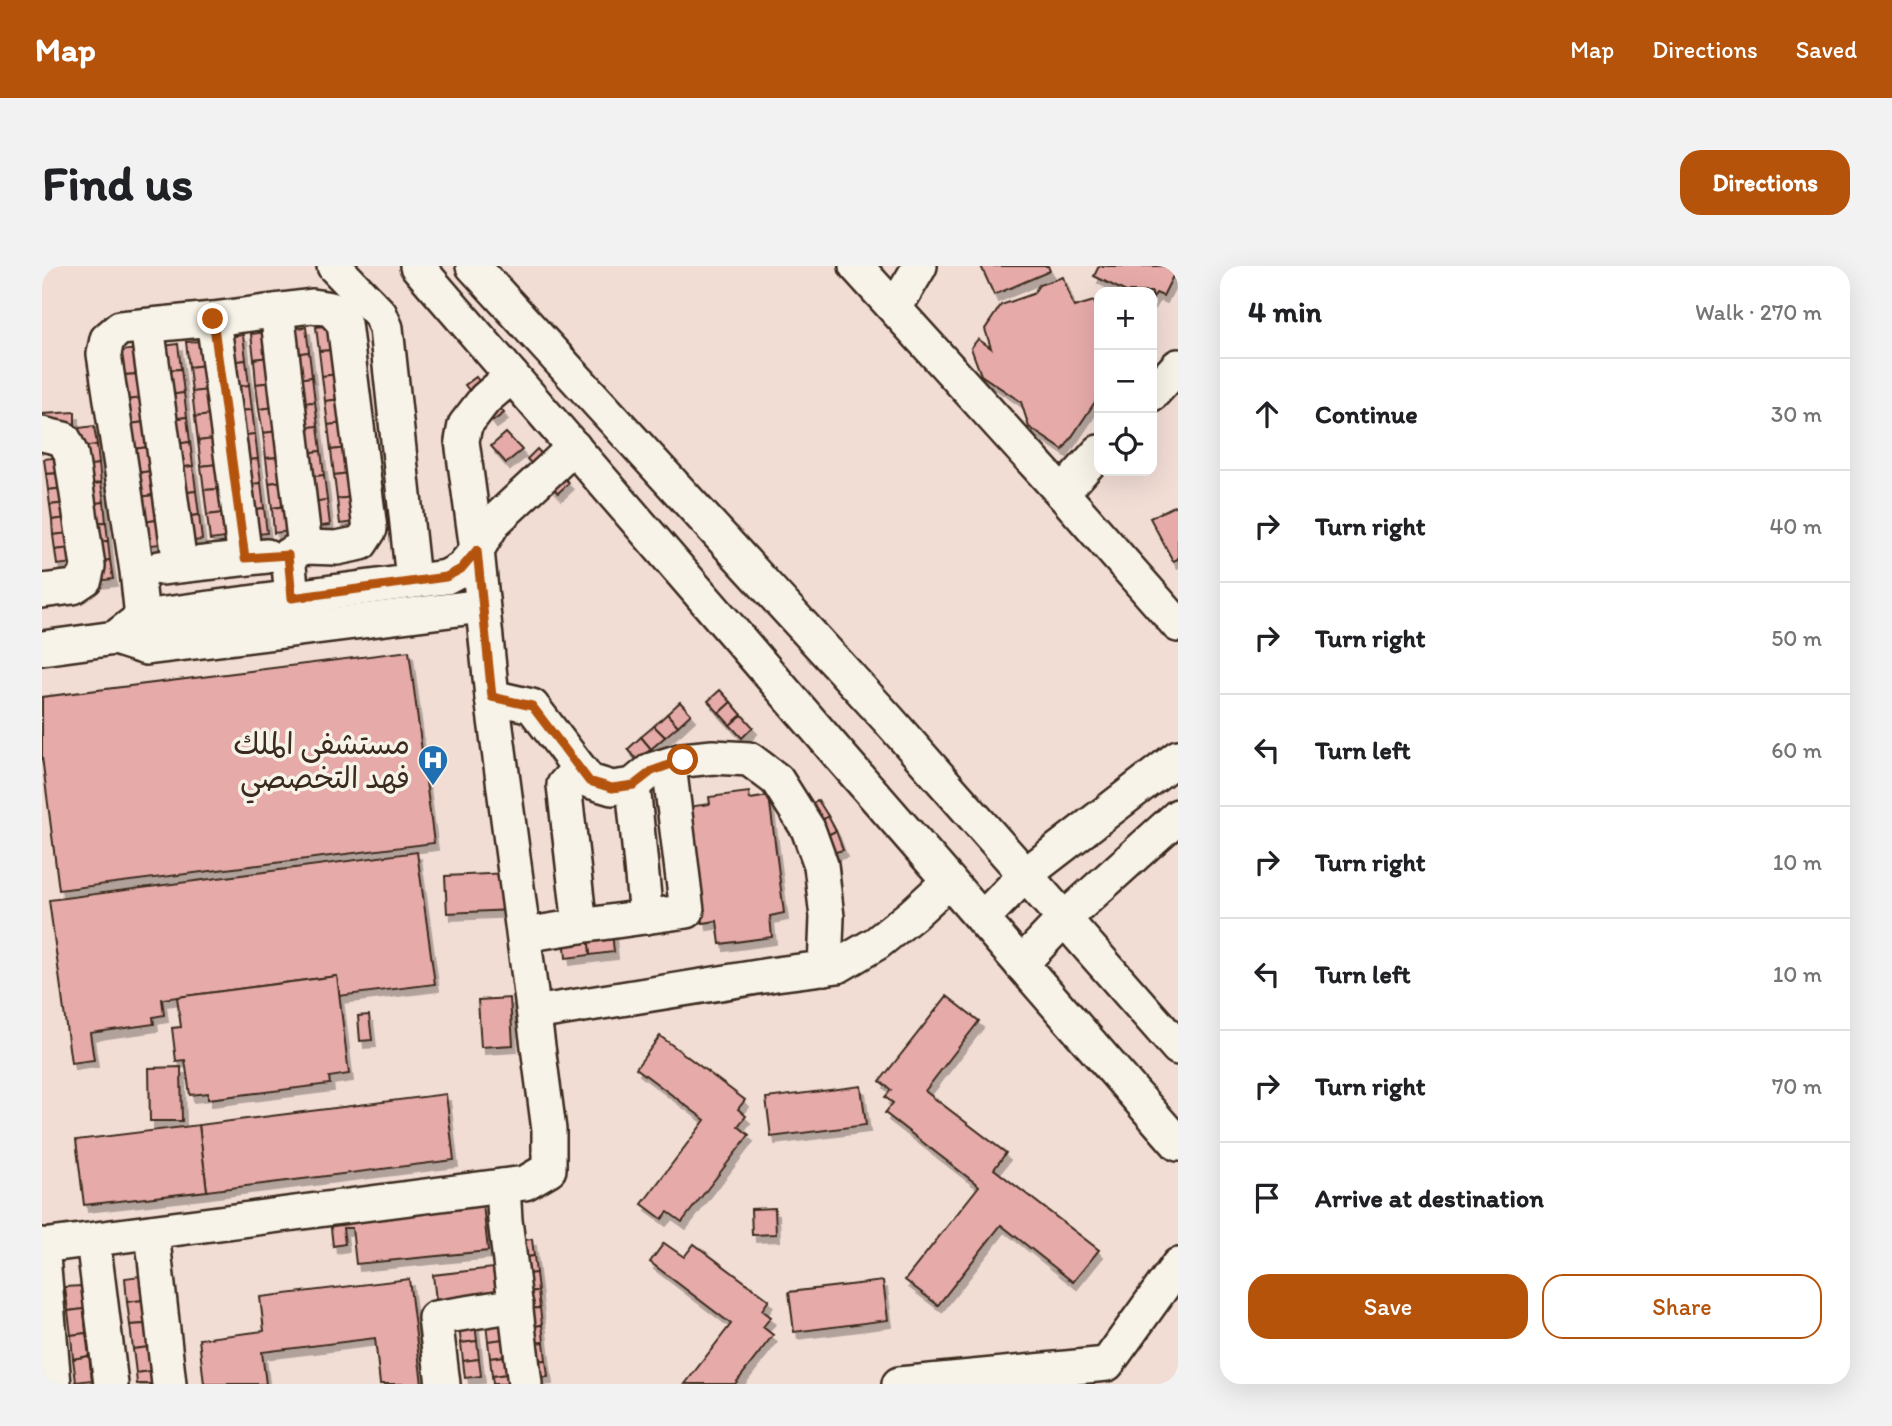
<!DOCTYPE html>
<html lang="en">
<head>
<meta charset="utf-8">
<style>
  body { margin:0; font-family:Itim,"Playpen Sans Arabic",sans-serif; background:#f2f2f2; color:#202124 }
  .controls { position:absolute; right:21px; top:21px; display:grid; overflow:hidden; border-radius:14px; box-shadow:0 7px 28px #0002 }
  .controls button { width:63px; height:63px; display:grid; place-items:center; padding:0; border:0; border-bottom:2px solid #e0e0e0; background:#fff; color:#202124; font:35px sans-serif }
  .stop { position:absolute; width:21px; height:21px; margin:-16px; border:5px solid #b45309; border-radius:50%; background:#fff }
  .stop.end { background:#b45309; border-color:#fff; box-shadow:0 2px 7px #0008 }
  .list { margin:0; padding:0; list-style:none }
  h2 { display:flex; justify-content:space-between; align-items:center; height:91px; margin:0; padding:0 28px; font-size:30px }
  h2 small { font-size:23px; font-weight:400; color:#757577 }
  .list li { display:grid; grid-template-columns:46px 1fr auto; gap:21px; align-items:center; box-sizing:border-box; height:112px; padding:0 28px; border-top:2px solid #e0e0e0 }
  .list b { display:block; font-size:26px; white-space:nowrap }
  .list em { font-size:23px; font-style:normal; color:#757577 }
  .actions { display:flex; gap:14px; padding:21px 28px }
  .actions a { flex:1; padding:16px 0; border:2px solid #b45309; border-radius:21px; text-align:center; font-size:24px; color:#b45309 }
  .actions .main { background:#b45309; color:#fff }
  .icon { flex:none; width:38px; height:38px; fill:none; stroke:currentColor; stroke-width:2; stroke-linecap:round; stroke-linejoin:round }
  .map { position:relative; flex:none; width:1136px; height:1118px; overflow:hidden; border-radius:21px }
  header { display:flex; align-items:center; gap:42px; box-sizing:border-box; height:98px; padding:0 35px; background:#b45309; color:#fff }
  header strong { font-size:33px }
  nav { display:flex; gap:38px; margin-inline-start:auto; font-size:24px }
  .intro { display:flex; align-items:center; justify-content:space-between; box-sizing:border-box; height:168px; padding:0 42px }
  h1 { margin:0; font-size:49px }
  .button { padding:18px 32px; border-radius:21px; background:#b45309; color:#fff; font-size:24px; font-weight:700 }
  main { display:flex; gap:42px; padding:0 42px }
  aside { flex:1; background:#fff; border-radius:21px; box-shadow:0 7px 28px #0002 }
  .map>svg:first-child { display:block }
  .building { fill:#e6aba9; stroke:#3b2a1e; stroke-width:2; filter:url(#shadow) }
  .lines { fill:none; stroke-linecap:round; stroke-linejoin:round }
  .minor-casing { stroke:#3b2a1e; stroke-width:38 }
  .minor { stroke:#f7f3e8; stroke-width:33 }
  .route { stroke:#b45309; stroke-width:9 }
  .labels { text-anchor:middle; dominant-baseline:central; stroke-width:7; stroke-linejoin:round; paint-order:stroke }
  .poi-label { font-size:30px; fill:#3b2a1e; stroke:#f7f3e8; text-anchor:end }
</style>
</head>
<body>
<header>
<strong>Map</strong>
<nav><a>Map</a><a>Directions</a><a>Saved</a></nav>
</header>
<div class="intro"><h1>Find us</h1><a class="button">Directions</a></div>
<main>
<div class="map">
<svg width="1136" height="1118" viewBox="0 0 1136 1118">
  <defs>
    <filter id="shadow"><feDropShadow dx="4" dy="7" stdDeviation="0" flood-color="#0004"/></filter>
  </defs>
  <rect width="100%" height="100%" fill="#f2ddd5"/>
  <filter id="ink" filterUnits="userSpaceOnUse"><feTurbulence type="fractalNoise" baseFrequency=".0143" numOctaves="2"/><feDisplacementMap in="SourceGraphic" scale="14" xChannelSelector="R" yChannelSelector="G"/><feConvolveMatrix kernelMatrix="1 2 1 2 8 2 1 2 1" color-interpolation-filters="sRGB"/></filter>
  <g filter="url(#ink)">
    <!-- building -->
    <g class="building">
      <path d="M939,0h67l2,5 -56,24z"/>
      <path d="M1057,0h79l-15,30 -7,-3 -4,7v-8h-26l-32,-16z"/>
      <path d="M1021,11l11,30 20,-6 5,14v81l-36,54 -34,-23 -8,-25 -40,-27 -10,-27 7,-9 13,9 -6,-19 16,-24 32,-11 6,-9z"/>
      <path d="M289,59l4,25 -16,1 -3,-24z"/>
      <path d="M264,61l3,25 -16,2 -3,-25z"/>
      <path d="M224,66l3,25 -15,2 -3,-25z"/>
      <path d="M201,69l3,25 -16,2 -3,-25z"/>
      <path d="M160,75l3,24 -16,2 -3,-25z"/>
      <path d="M136,78l3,25 -15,1 -3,-24z"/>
      <path d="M94,83l4,25 -16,1 -3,-24z"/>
      <path d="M293,84l3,24 -16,2 -3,-25z"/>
      <path d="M267,86l3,25 -16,2 -3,-25z"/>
      <path d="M227,91l3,25 -16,2 -2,-25z"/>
      <path d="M204,94l3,25 -16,2 -3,-25z"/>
      <path d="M163,99l3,25 -16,2 -3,-25z"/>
      <path d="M139,103l3,24 -15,2 -3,-25z"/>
      <path d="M98,108l2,24 -15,2 -3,-25z"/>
      <path d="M296,108l3,25 -16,2 -3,-25z"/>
      <path d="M270,111l3,25 -16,1 -3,-24z"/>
      <path d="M434,111l28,36 -11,8 -28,-36z"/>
      <path d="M230,116l3,25 -16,2 -3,-25z"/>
      <path d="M207,119l3,25 -16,1 -3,-24z"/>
      <path d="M166,124l3,25 -16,2 -3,-25z"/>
      <path d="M142,127l3,24 -15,2 -3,-24z"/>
      <path d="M100,132l3,24 -15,2 -3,-24z"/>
      <path d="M299,133l3,24 -16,2 -3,-24z"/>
      <path d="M273,136l3,24 -16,2 -3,-25z"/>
      <path d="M233,141l3,24 -15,2 -4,-24z"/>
      <path d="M210,144l3,24 -16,2 -3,-25z"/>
      <path d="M33,146v14l-33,2v-14z"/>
      <path d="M169,149l3,24 -16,2 -3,-24z"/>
      <path d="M145,151l3,25 -15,2 -3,-25z"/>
      <path d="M103,156l3,25 -15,2 -3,-25z"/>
      <path d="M302,157l3,25 -16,2 -3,-25z"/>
      <path d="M52,160l3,19 -16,2 -2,-19z"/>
      <path d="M276,160l3,25 -16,2 -3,-25z"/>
      <path d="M236,165l3,26 -15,1 -3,-25z"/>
      <path d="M464,167l16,17 -16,13 -15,-17z"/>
      <path d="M213,168l3,25 -16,2 -3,-25z"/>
      <path d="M172,173l3,25 -16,2 -3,-25z"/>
      <path d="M148,176l3,24 -15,2 -3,-24z"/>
      <path d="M55,179l2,19 -16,2 -2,-19z"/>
      <path d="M106,181l3,24 -15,2 -3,-24z"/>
      <path d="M305,182l2,25 -15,2 -3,-25z"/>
      <path d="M495,183l32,34 -11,10 -31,-34z"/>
      <path d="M279,185l3,24 -16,2 -3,-24z"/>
      <path d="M18,191l2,16 -16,1 -2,-15z"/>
      <path d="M239,191l3,24 -15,2 -3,-25z"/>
      <path d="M216,193l3,24 -16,2 -3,-24z"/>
      <path d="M57,198l2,19 -15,2 -3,-19z"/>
      <path d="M175,198l3,25 -16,1 -3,-24z"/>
      <path d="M151,200l3,25 -16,2 -2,-25z"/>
      <path d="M109,205l3,24 -15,2 -3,-24z"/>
      <path d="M20,207l2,15 -16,2 -2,-16z"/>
      <path d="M307,207l3,24 -15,2 -3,-24z"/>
      <path d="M282,209l3,25 -16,2 -3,-25z"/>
      <path d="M242,215l3,25 -15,2 -3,-25z"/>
      <path d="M59,217l3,19 -16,2 -2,-19z"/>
      <path d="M219,217l3,25 -16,2 -3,-25z"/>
      <path d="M22,222l2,15 -16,2 -2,-15z"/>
      <path d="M178,223l3,24 -16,2 -3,-25z"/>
      <path d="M154,225l3,24 -16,2 -3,-24z"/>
      <path d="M112,229l3,25 -15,2 -3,-25z"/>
      <path d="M310,231l4,25 -16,2 -3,-25z"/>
      <path d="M285,234l3,25 -16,2 -3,-25z"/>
      <path d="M62,236l2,20 -16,1 -2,-19z"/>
      <path d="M24,237l1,15 -15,2 -2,-15z"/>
      <path d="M1136,238v55l-5,2 -23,-43z"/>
      <path d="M245,240l3,25 -16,2 -2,-25z"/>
      <path d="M222,242l3,25 -16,2 -3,-25z"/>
      <path d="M181,247l3,25 -16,2 -3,-25z"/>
      <path d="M157,249l3,25 -16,2 -3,-25z"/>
      <path d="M25,252l2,15 -16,2 -1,-15z"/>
      <path d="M115,254l3,24 -16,2 -2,-24z"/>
      <path d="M64,256l2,19 -16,1 -2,-19z"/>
      <path d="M27,267l2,15 -16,2 -2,-15z"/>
      <path d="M66,275l2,19 -15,2 -3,-20z"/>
      <path d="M29,282l2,15 -16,2 -2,-15z"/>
      <path d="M68,294l3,19 -16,2 -2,-19z"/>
      <path d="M367,385l25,192 -375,47 -17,-133v-60z"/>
      <path d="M678,424l11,12 -12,11 -11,-12z"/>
      <path d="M638,436l11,12 -13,12 -11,-12z"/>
      <path d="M689,436l11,13 -12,10 -11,-12z"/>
      <path d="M625,448l11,12 -13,11 -11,-11z"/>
      <path d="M700,449l11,12 -11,11 -12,-13z"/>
      <path d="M612,460l11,11 -14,12 -10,-12z"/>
      <path d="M599,471l10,12 -13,12 -10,-12z"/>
      <path d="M707,526l1,7 19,-3 15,117 -14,3 2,21 -52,7 -3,-23 -14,2 -16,-116 23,-3 -1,-7z"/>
      <path d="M776,534l10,16 -12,9 -11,-17z"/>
      <path d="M786,550l8,15 -13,6 -7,-12z"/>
      <path d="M794,565l7,19 -15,4 -5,-17z"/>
      <path d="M375,586l18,132 -96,12 -2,-20 -175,23 2,16 -11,2 1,7 -64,9 4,27 -23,3 -22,-163z"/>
      <path d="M468,607l2,37 -65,3 -2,-37z"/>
      <path d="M570,666l2,20 -24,3 -2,-21z"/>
      <path d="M546,668l2,21 -24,3 -2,-21z"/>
      <path d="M295,710l12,98 -20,3 1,7 -122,15v-6l-18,2 -5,-35 -9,1 -4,-33 9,-1 -4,-30z"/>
      <path d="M905,730l32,25 -54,70 81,62 -12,16 105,81 -26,32 -72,-57 -63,80 -33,-25 74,-94 -94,-73 8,-10 -8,-6 6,-7 -11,-9z"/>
      <path d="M468,732l3,47 -32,2 -3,-47z"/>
      <path d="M327,749l3,25 -12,1 -2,-25z"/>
      <path d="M618,770l85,64 -7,9 8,7 -8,10 11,9 -67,87 -14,-10 -6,7 -20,-15 63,-84 -69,-52z"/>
      <path d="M139,801l1,54h-32l-1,-53z"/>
      <path d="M819,820l5,39 -95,12 -5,-39z"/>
      <path d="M404,828l8,66 -247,31 -8,-66z"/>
      <path d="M157,859l8,66 -123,14 -8,-65z"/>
      <path d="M441,938l5,47 -132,13 -4,-36h-9l2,16 -12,2 -3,-27z"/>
      <path d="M733,942l1,26 -24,1 -1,-26z"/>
      <path d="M490,973l2,17 -16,2 -1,-17z"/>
      <path d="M622,977l20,14 10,-13 75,56 -7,10 9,7 -8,10 10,8 -38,49h-50l46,-60 -81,-62z"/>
      <path d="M492,990l2,17 -16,2 -2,-17z"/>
      <path d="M451,1002l3,26 -60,6 -3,-25z"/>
      <path d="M494,1007l2,18 -16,1 -2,-17z"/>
      <path d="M98,1010l3,24 -16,2 -2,-24z"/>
      <path d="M367,1013l13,105h-42l-5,-46 -113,14 4,32h-62l-5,-45 65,-8 -4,-34z"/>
      <path d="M841,1015l5,39 -94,12 -5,-40z"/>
      <path d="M39,1020l3,23 -16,2 -3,-24z"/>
      <path d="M496,1025l2,17 -16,1 -2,-17z"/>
      <path d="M101,1034l3,24 -16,1 -3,-23z"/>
      <path d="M498,1042l2,17 -15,2 -3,-18z"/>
      <path d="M42,1043l2,24 -15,2 -3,-24z"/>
      <path d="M460,1056l2,17 -16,2 -2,-17z"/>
      <path d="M104,1058l3,23 -16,2 -3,-24z"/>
      <path d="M433,1058l2,17 -16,2 -2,-17z"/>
      <path d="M500,1059l2,17 -15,2 -2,-17z"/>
      <path d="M44,1067l3,23 -16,3 -2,-24z"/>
      <path d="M462,1073l2,17 -16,2 -2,-17z"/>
      <path d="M435,1075l2,18 -16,2 -2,-18z"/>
      <path d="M502,1076l2,18 -15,1 -2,-17z"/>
      <path d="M107,1081l2,24 -15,2 -3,-24z"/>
      <path d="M47,1090l3,24 -16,2 -3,-23z"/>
      <path d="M464,1090l2,18 -16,2 -2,-18z"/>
      <path d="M437,1093l2,17 -16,2 -2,-17z"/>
      <path d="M504,1094l2,17 -15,2 -2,-18z"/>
      <path d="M109,1105l2,13h-16l-1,-11z"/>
      <path d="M466,1108l1,10h-16l-1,-8z"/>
    </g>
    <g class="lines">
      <!-- minor casing -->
      <g class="minor-casing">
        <g id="minor">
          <path d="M292,0l46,48 6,14 27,252"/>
          <path d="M375,0l424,491 337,387"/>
          <path d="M431,0l414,452 291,330"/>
          <path d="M814,0l206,227 116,132"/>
          <path d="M853,42l25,-42"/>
          <path d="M235,45l28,236"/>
          <path d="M171,53l32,239"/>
          <path d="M105,60l33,239"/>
          <path d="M1110,128l26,-28"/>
          <path d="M0,168l22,5 7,15 17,112 -3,13 -12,8 -31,4"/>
          <path d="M1020,227l37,-41"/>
          <path d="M118,302l107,-12"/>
          <path d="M100,351l-5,-46 -33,-217 3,-15 13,-11 93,-9 99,-13 19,3 13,14 26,206 -9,14 -24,5 -32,-1 -17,8 4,43"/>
          <path d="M73,372l27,-21 304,-40 15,-8 16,-19 17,-28 80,-75"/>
          <path d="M0,382l73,-10 31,10 336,-42"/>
          <path d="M450,431l40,9 57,75 23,7 21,-3 18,-15 32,-10 30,-3 36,2 28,21 31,49 13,36 6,52 -2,51"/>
          <path d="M591,519l13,132"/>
          <path d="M940,653l43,-44 153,-118"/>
          <path d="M538,660l107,-15 -18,-146"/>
          <path d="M482,669l56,-9 -16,-141 15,-17"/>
          <path d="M979,698l43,-45 114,-103"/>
          <path d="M492,747l242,-39 62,-8 39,-23 35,-28 37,-34"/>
          <path d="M461,920l2,34 20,164"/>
          <path d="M110,966l17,152"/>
          <path d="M51,974l18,144"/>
          <path d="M0,979l12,139"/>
          <path d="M0,980l483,-63 24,-14v-39l-57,-433 -15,-147 -15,-109 3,-16 20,-26 27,-23"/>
          <path d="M401,1118l-8,-66 81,-13"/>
          <path d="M857,1118l208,-20 71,-99"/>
        </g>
      </g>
      <!-- minor -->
      <use href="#minor" class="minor"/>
    </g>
  </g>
  <g class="lines" filter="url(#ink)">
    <!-- route -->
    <path class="route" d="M171,53l32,239 43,-3 4,43 154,-21 15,-8 16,-19 15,147 40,9 57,75 23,7 22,-3 18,-14 31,-11"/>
  </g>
  <!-- icons -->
  <defs>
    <g id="hospital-pin" transform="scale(1.575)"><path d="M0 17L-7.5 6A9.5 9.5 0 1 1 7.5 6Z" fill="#1f6fb2" stroke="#f7f3e8"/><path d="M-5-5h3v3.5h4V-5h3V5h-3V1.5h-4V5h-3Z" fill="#fff"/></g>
  </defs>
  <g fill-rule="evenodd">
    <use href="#hospital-pin" x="391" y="494"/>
  </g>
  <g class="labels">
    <!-- poi labels -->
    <g class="poi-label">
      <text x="368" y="477">مستشفى الملك<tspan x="368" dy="34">فهد التخصصي</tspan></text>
    </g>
  </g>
</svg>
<div class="controls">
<button>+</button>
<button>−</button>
<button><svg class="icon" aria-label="locate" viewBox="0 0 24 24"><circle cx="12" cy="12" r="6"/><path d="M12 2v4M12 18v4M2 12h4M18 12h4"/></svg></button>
</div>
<div class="stop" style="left:641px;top:494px"></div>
<div class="stop end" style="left:171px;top:53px"></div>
</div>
<aside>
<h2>4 min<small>Walk · 270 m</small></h2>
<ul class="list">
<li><svg class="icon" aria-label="ahead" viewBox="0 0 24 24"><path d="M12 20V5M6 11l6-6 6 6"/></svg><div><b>Continue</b></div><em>30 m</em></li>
<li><svg class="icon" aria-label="right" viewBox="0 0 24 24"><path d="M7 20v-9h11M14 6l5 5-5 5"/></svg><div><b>Turn right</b></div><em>40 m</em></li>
<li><svg class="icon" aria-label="right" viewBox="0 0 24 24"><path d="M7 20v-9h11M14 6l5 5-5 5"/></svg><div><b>Turn right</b></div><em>50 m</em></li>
<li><svg class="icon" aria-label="left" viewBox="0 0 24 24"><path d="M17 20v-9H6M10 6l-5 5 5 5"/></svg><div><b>Turn left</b></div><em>60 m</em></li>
<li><svg class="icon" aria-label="right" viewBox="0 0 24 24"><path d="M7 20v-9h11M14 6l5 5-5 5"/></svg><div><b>Turn right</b></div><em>10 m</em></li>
<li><svg class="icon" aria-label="left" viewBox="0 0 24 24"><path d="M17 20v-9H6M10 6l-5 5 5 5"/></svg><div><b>Turn left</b></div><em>10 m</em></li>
<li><svg class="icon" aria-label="right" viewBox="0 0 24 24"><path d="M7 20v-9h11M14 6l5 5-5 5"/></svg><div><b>Turn right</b></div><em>70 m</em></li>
<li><svg class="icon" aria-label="arrive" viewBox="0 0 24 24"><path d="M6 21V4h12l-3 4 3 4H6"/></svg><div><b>Arrive at destination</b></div></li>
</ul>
<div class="actions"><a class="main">Save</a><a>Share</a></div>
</aside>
</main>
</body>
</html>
